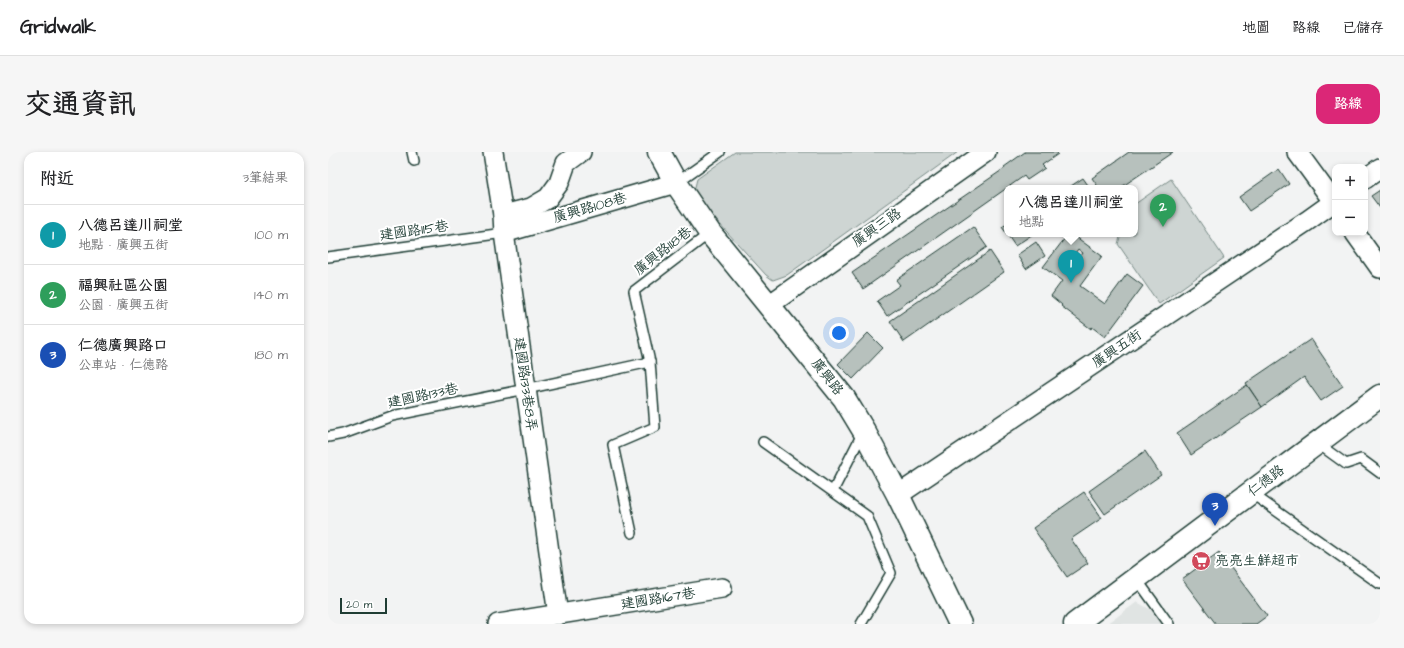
<!DOCTYPE html>
<html lang="zh-TW">
<head>
<meta charset="utf-8">
<style>
  body { margin:0; font-family:"Architects Daughter","LXGW WenKai TC",sans-serif; background:#f6f6f6; color:#202124 }
  .controls { position:absolute; right:12px; top:12px; display:grid; overflow:hidden; border-radius:8px; box-shadow:0 2px 6px #0003 }
  .controls button { width:36px; height:36px; display:grid; place-items:center; padding:0; border:0; border-bottom:1px solid #e0e0e0; background:#fff; color:#202124; font:20px sans-serif }
  .scale { position:absolute; left:12px; bottom:10px; width:47px; box-sizing:border-box; padding-left:4px; border:2px solid #1f3d34; border-top:0; font-size:11px; line-height:14px; white-space:nowrap; color:#1f3d34; -webkit-text-stroke:3px #fff; paint-order:stroke }
  .you { position:absolute; left:511px; top:181px; width:14px; height:14px; margin:-10px; border:3px solid #fff; border-radius:50%; background:#1a73e8; box-shadow:0 0 0 6px #1a73e833 }
  .badge { display:grid; place-items:center; width:26px; height:26px; border-radius:50%; background:#db2777; color:#fff; font-size:13px; font-weight:700 }
  .pin { position:absolute; translate:-50% -33px; filter:drop-shadow(0 1px 2px #0008) }
  .pin::after { content:''; position:absolute; top:21px; width:14px; height:12px; background:inherit; clip-path:polygon(0 0,100% 0,50% 100%) }
  .popup { position:absolute; left:676px; top:33px; width:134px; height:52px; box-sizing:border-box; display:grid; place-content:center; border-radius:8px; background:#fff; filter:drop-shadow(0 1px 3px #0005); font-size:13px; white-space:nowrap; color:#757577 }
  .popup b { font-size:15px; color:#202124 }
  .popup::after { content:''; position:absolute; left:50%; top:100%; margin-left:-8px; border:8px solid transparent; border-top-color:#fff }
  .list { margin:0; padding:0; list-style:none }
  h2 { display:flex; justify-content:space-between; align-items:center; height:52px; margin:0; padding:0 16px; font-size:17px }
  h2 small { font-size:13px; font-weight:400; color:#757577 }
  .list li { display:grid; grid-template-columns:26px 1fr auto; gap:12px; align-items:center; box-sizing:border-box; height:60px; padding:0 16px; border-top:1px solid #e0e0e0 }
  .list b { display:block; font-size:15px; white-space:nowrap }
  .list p { margin:0; font-size:13px; white-space:nowrap; color:#757577 }
  .list em { font-size:13px; font-style:normal; color:#757577 }
  .map { position:relative; flex:none; width:1052px; height:472px; overflow:hidden; border-radius:12px }
  header { display:flex; align-items:center; gap:24px; box-sizing:border-box; height:56px; padding:0 20px; background:#fff; border-bottom:1px solid #e0e0e0 }
  header strong { font-size:19px }
  nav { display:flex; gap:22px; margin-inline-start:auto; font-size:14px }
  .intro { display:flex; align-items:center; justify-content:space-between; box-sizing:border-box; height:96px; padding:0 24px }
  h1 { margin:0; font-size:28px }
  .button { padding:10px 18px; border-radius:12px; background:#db2777; color:#fff; font-size:14px; font-weight:700 }
  main { display:flex; gap:24px; padding:0 24px }
  aside { flex:1; background:#fff; border-radius:12px; box-shadow:0 2px 6px #0003 }
  .map>svg:first-child { display:block }
  .built { fill:#e0e4e3 }
  .green { fill:#ced5d3; stroke:#768984 }
  .building { fill:#b7c1bd; stroke:#1f3d34; fill-rule:evenodd }
  .lines { fill:none; stroke-linecap:round; stroke-linejoin:round }
  .service-casing { stroke:#1f3d34; stroke-width:12 }
  .minor-casing { stroke:#1f3d34; stroke-width:22 }
  .tertiary-casing { stroke:#1f3d34; stroke-width:25 }
  .service { stroke:#fff; stroke-width:9 }
  .minor { stroke:#fff; stroke-width:19 }
  .tertiary { stroke:#fff; stroke-width:22 }
  .labels { text-anchor:middle; dominant-baseline:central; stroke-width:4; stroke-linejoin:round; paint-order:stroke }
  .street-label { font-size:14px; fill:#1f3d34; stroke:#fff }
  .poi-label { font-size:14px; fill:#1f3d34; stroke:#fff; text-anchor:start }
</style>
</head>
<body>
<header>
<strong>Gridwalk</strong>
<nav><a>地圖</a><a>路線</a><a>已儲存</a></nav>
</header>
<div class="intro"><h1>交通資訊</h1><a class="button">路線</a></div>
<main>
<aside>
<h2>附近<small>3筆結果</small></h2>
<ul class="list">
<li><span class="badge" style="background:#0f9aa8">1</span><div><b>八德呂達川祠堂</b><p>地點 · 廣興五街</p></div><em>100 m</em></li>
<li><span class="badge" style="background:#2e9e5b">2</span><div><b>福興社區公園</b><p>公園 · 廣興五街</p></div><em>140 m</em></li>
<li><span class="badge" style="background:#1a4fb4">3</span><div><b>仁德廣興路口</b><p>公車站 · 仁德路</p></div><em>180 m</em></li>
</ul>
</aside>
<div class="map">
<svg width="1052" height="472" viewBox="0 0 1052 472">
  <rect width="100%" height="100%" fill="#f2f3f3"/>
  <filter id="ink" filterUnits="userSpaceOnUse"><feTurbulence type="fractalNoise" baseFrequency=".025" numOctaves="2"/><feDisplacementMap in="SourceGraphic" scale="8" xChannelSelector="R" yChannelSelector="G"/><feConvolveMatrix kernelMatrix="1 2 1 2 8 2 1 2 1" color-interpolation-filters="sRGB"/></filter>
  <g filter="url(#ink)">
    <!-- built -->
    <path class="built" d="M809,450l16,9 9,13h-55z"/>
    <!-- green -->
    <g class="green">
      <path d="M407,0h223l-171,123 -14,5 -7,-5 -68,-75 -4,-9 3,-12z"/>
      <path d="M843,27l53,79 -65,46 -41,-60 3,-10h14v-30z"/>
    </g>
    <!-- building -->
    <g class="building">
      <path d="M697,0h31l2,2 -16,11 3,3 -18,12 -3,-4 -161,113 -11,-16 153,-105 -1,-1z"/>
      <path d="M801,0h44l-53,36h-21l-7,-10z"/>
      <path d="M951,17l10,15 -40,27 -10,-14z"/>
      <path d="M755,26l7,10h-22z"/>
      <path d="M1052,38v18l-9,-12z"/>
      <path d="M679,72v10h26l-18,12 -13,-19z"/>
      <path d="M645,75l14,20 -100,69 -10,-15 23,-16 -4,-5z"/>
      <path d="M740,82h4l30,22 -22,30 25,18 22,-30 16,12 -38,51 -13,-10 -1,2 -30,-23 1,-1 -11,-9 11,-15 -19,-14zM750,97l5,4 -15,21 -5,-4z"/>
      <path d="M708,90l9,14 -19,13 -9,-14z"/>
      <path d="M662,99l14,21 -100,70 -14,-21z"/>
      <path d="M540,181l15,15 -30,31 -15,-15z"/>
      <path d="M983,187l32,47 -22,15 -17,-24 -42,30 -16,-24z"/>
      <path d="M919,233l15,22 -71,48 -14,-22z"/>
      <path d="M817,299l16,24 -56,39 -16,-23z"/>
      <path d="M756,340l18,26 -31,21 17,24 -21,14 -34,-49z"/>
      <path d="M891,400l48,64 -11,8h-40l-34,-45z"/>
    </g>
    <g class="lines">
      <!-- service casing -->
      <g class="service-casing">
        <g id="service">
          <path d="M84,0l2,9"/>
          <path d="M348,31l44,-31"/>
          <path d="M0,105l176,-24"/>
          <path d="M0,285l15,-3 49,-18 134,-27 124,-27"/>
          <path d="M435,290l104,74 24,57 -30,51"/>
          <path d="M989,291l29,21 15,-5 19,14"/>
          <path d="M505,339l30,-59"/>
          <path d="M923,341l129,91"/>
          <path d="M304,381l-19,-88 42,-18 -5,-65 -16,-71 76,-58"/>
          <path d="M808,426l33,46"/>
        </g>
      </g>
      <!-- minor casing -->
      <g class="minor-casing">
        <g id="minor">
          <path d="M165,0l10,63 1,18 54,382"/>
          <path d="M969,0l38,52"/>
          <path d="M1037,27l15,-11"/>
          <path d="M175,63l28,-7 17,-10 11,-15 7,-20 15,-11"/>
          <path d="M176,81l172,-50"/>
          <path d="M1027,81l25,35"/>
          <path d="M441,153l217,-153"/>
          <path d="M570,343l409,-274 28,-20"/>
          <path d="M170,472l224,-36"/>
        </g>
      </g>
      <!-- tertiary casing -->
      <g class="tertiary-casing">
        <g id="tertiary">
          <path d="M331,0l17,31 34,50 134,165 20,33 34,64 62,129"/>
          <path d="M747,472l305,-228"/>
        </g>
      </g>
      <!-- service -->
      <use href="#service" class="service"/>
      <!-- minor -->
      <use href="#minor" class="minor"/>
      <!-- tertiary -->
      <use href="#tertiary" class="tertiary"/>
    </g>
  </g>
  <!-- icons -->
  <defs>
    <g id="supermarket-disc" transform="scale(1)"><circle r="9.5" fill="#d1495b" stroke="#fff"/><path d="M-6-5.5h2.5l.6 2H6L4.5 2H-2.5L-4.4-4H-6ZM-1.5 3.2a1.3 1.3 0 1 0 .1 0ZM3 3.2a1.3 1.3 0 1 0 .1 0Z" fill="#fff"/></g>
  </defs>
  <g fill-rule="evenodd">
    <use href="#supermarket-disc" x="873" y="409"/>
  </g>
  <g class="labels">
    <!-- street labels -->
    <g class="street-label">
      <text transform="translate(262 56) rotate(-16)">廣興路108巷</text>
      <text transform="translate(549 76) rotate(-35)">廣興三路</text>
      <text transform="translate(86 79) rotate(-8)">建國路115巷</text>
      <text transform="translate(335 99) rotate(-38)">廣興路118巷</text>
      <text transform="translate(789 197) rotate(-34)">廣興五街</text>
      <text transform="translate(499 225) rotate(52)">廣興路</text>
      <text transform="translate(197 232) rotate(82)">建國路133巷8弄</text>
      <text transform="translate(95 244) rotate(-12)">建國路133巷</text>
      <text transform="translate(938 329) rotate(-37)">仁德路</text>
      <text transform="translate(330 447) rotate(-9)">建國路167巷</text>
    </g>
    <!-- poi labels -->
    <g class="poi-label">
      <text x="887" y="409">亮亮生鮮超市</text>
    </g>
  </g>
</svg>
<div class="controls">
<button>+</button>
<button>−</button>
</div>
<div class="scale">20 m</div>
<div class="you"></div>
<div class="pin badge" style="left:743px;top:131px;background:#0f9aa8">1</div>
<div class="popup"><b>八德呂達川祠堂</b>地點</div>
<div class="pin badge" style="left:835px;top:75px;background:#2e9e5b">2</div>
<div class="pin badge" style="left:887px;top:374px;background:#1a4fb4">3</div>
</div>
</main>
</body>
</html>
